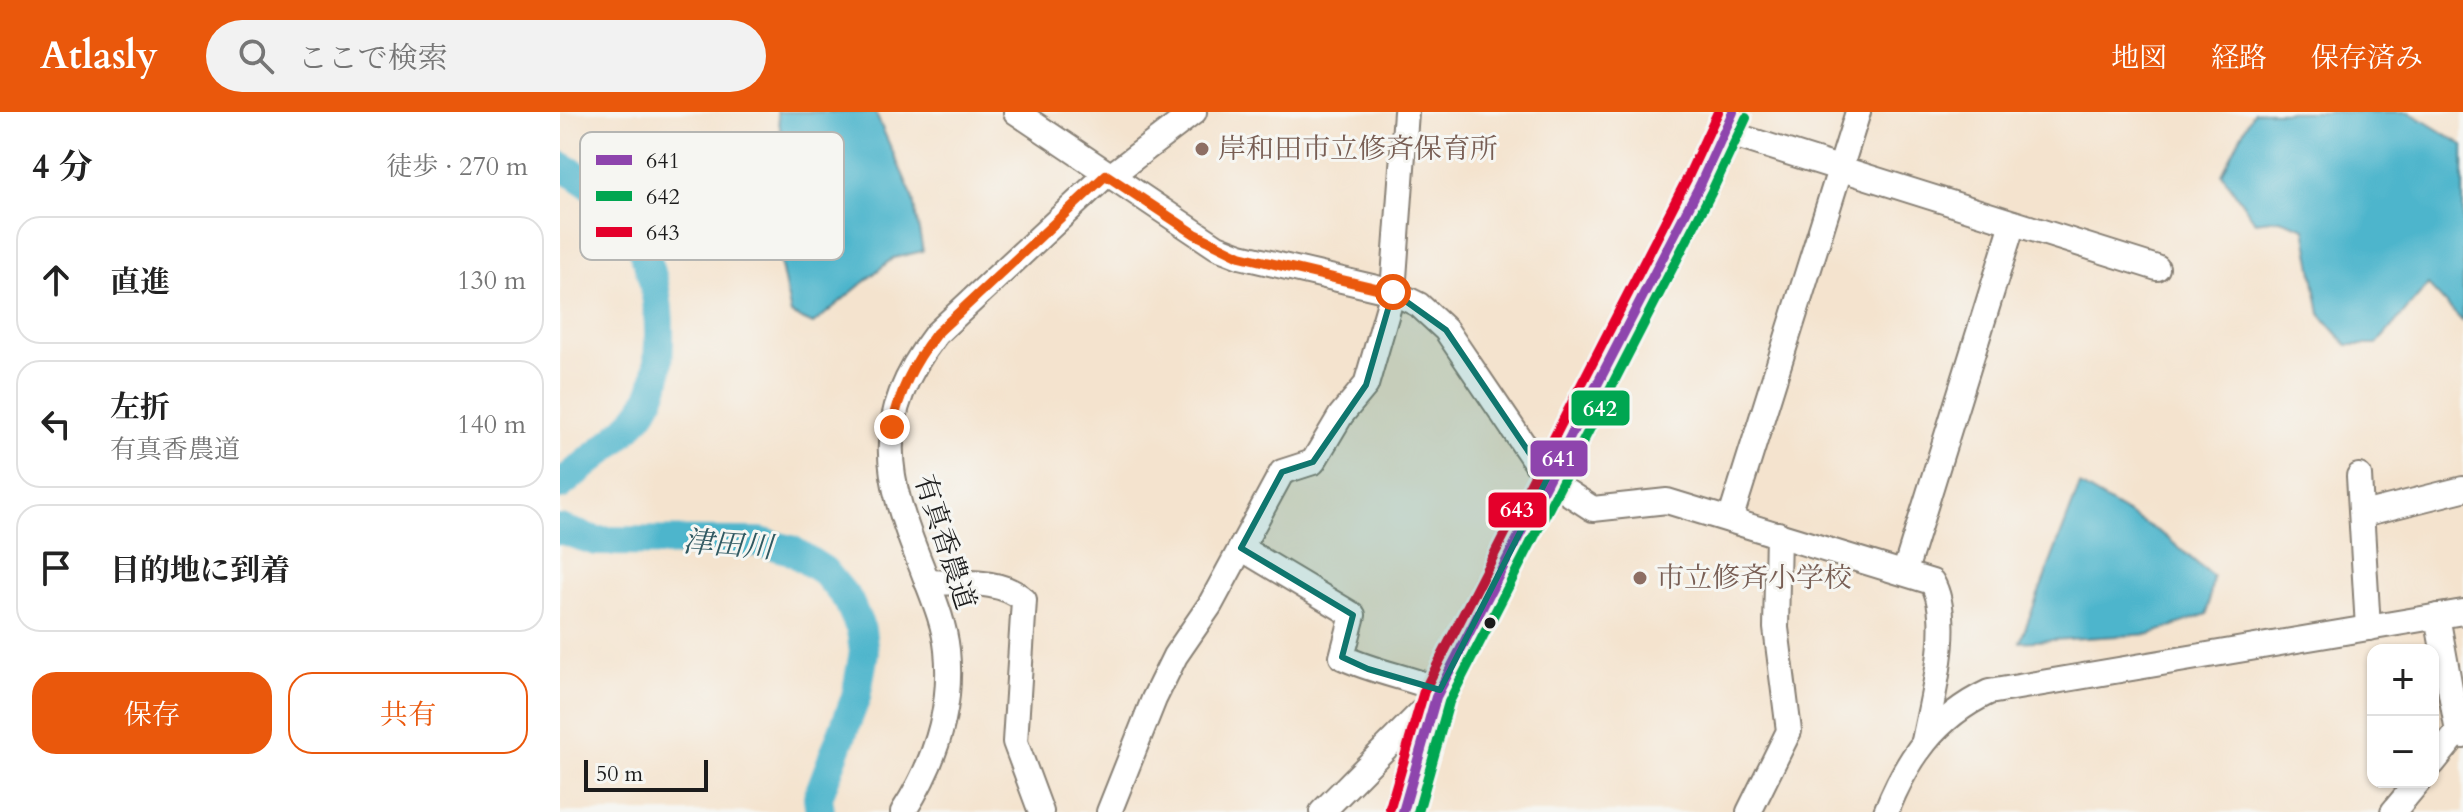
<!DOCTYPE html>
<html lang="ja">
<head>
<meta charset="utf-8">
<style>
  body { margin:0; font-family:Cardo,"Noto Serif JP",serif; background:#f2f2f2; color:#222 }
  .controls { position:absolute; right:24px; bottom:24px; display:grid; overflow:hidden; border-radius:16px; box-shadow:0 2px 6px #0004 }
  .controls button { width:72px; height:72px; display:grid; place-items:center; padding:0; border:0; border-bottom:2px solid #e0e0e0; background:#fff; color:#222; font:40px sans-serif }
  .scale { position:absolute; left:24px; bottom:20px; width:124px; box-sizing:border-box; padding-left:8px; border:4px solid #1c1c1c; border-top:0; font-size:22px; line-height:28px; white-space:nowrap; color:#1c1c1c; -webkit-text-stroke:6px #f6f6f2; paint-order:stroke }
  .stop { position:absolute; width:24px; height:24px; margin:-18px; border:6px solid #ea580c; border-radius:50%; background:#fff }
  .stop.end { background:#ea580c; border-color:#fff; box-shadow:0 2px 8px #0008 }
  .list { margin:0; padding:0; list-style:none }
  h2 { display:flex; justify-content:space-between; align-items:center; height:104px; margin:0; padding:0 32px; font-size:34px }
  h2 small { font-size:26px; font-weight:400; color:#767676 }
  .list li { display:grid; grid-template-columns:52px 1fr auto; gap:24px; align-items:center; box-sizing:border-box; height:128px; margin:0 16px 16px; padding:0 16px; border:2px solid #e0e0e0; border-radius:24px }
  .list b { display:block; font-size:30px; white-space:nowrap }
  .list p { margin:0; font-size:26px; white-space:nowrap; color:#767676 }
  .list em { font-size:26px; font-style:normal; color:#767676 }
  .actions { display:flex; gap:16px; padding:24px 32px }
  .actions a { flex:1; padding:18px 0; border:2px solid #ea580c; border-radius:24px; text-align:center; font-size:28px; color:#ea580c }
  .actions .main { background:#ea580c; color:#fff }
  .icon { flex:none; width:44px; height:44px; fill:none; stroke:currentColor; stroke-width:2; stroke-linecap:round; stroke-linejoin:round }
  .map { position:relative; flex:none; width:1903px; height:700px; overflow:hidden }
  header { display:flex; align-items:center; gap:48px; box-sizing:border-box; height:112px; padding:0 40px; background:#ea580c; color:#fff }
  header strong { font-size:38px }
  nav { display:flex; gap:44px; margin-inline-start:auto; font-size:28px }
  .search { width:560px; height:72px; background:#f2f2f2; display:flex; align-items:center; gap:20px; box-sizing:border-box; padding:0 28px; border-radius:44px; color:#767676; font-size:30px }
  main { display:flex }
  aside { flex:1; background:#fff }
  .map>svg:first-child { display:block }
  .water { fill:#4eb5cc; stroke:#356874; stroke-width:2 }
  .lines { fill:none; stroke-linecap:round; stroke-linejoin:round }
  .river { stroke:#4eb5cc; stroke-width:30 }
  .minor-casing { stroke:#888075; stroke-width:28 }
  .major-casing { stroke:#888075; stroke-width:34 }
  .minor { stroke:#fff; stroke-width:24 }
  .major { stroke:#eac769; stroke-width:30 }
  .bus-1-casing { stroke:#f6f6f2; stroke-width:16 }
  .bus-2-casing { stroke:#f6f6f2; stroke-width:16 }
  .bus-3-casing { stroke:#f6f6f2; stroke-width:16 }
  .bus-1 { stroke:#8e44ad; stroke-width:10 }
  .bus-2 { stroke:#00a651; stroke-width:10 }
  .bus-3 { stroke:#e4002b; stroke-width:10 }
  .route { stroke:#ea580c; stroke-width:10 }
  .marked { fill:#0f766e; fill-opacity:0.2; stroke:#0f766e; stroke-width:6; stroke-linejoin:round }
  .education-dot { fill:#8d6e63; stroke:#f6f6f2; stroke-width:3 }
  .bus-dot { fill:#1c1c1c; stroke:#f6f6f2; stroke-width:3 }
  .labels { text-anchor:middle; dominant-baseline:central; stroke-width:6; stroke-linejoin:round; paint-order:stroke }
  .education-label { font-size:28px; fill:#785e54; stroke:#f6f6f2; text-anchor:start }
  .street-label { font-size:28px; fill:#1c1c1c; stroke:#f6f6f2 }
  .water-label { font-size:30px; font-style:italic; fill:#305962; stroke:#f6f6f2 }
  .key { fill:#f6f6f2; stroke:#b5b5b2; stroke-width:2 }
  .key-label { font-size:22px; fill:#1c1c1c }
  .line-badge { stroke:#f6f6f2; stroke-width:3 }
  .badge-label { font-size:22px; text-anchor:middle; font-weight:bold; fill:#fff }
</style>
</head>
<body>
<header>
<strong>Atlasly</strong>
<div class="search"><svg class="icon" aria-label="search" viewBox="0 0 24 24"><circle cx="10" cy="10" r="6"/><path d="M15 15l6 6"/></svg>ここで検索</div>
<nav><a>地図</a><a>経路</a><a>保存済み</a></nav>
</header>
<main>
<aside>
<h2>4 分<small>徒歩 · 270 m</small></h2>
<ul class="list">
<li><svg class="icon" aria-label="ahead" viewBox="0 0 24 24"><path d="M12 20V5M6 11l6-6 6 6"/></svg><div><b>直進</b></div><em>130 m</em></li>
<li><svg class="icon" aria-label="left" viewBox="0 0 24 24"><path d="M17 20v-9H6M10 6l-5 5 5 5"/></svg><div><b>左折</b><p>有真香農道</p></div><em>140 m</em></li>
<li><svg class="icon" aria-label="arrive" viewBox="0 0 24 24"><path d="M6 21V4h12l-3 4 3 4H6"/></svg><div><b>目的地に到着</b></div></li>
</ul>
<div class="actions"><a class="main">保存</a><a>共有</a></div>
</aside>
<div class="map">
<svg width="1903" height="700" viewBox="0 0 1903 700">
  <rect width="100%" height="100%" fill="#f6f6f2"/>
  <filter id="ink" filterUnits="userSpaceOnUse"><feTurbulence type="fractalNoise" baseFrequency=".0125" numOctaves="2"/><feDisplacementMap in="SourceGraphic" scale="16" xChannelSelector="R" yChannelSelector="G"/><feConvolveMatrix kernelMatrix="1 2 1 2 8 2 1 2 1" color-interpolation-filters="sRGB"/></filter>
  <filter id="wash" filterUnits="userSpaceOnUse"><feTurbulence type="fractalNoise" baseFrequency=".006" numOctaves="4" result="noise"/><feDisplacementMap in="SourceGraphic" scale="32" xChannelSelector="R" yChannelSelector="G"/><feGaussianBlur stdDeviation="1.8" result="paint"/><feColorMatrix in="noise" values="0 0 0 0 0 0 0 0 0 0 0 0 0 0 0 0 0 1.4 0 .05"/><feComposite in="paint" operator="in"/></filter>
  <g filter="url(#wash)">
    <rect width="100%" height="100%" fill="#f4e3ce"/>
    <!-- water -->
    <g class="water">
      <path d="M217,0h98l37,83 11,56 -30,7 -80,66 -22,-10 -22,-106 14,-65z"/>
      <path d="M1693,0h156l54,33v177l-35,-37 -52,60h-29l-27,-31 -15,-86 -25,-9 -25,3 -33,-48z"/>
      <path d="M1520,373l84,50 49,42 -6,37 -56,20 -131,8z"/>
    </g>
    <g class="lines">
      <!-- river -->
      <g class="river">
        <path d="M0,54c71,36 101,97 99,175 -1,19 0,37 -8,54 -13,33 -64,67 -91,90"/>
        <path d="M0,417l36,12 164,1 31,8 33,21 24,29 13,30 3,22 -8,45 -38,100 2,15"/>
      </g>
    </g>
  </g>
  <g filter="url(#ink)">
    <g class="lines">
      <!-- minor casing -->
      <g class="minor-casing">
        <g id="minor">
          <path d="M456,0l201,135 23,9 153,36 26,13 27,25 101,149 46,30 74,-8 265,81c22,38 0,117 -8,159"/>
          <path d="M1164,20l433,136"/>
          <path d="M549,65l85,-65"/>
          <path d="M1799,364l9,152"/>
          <path d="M1803,402l100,-25"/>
          <path d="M1170,408l128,-408"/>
          <path d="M681,436l112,67 -11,42c32,15 65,20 98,33"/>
          <path d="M1345,459l108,-348"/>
          <path d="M367,470c31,2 74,-4 97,18l-9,142 26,70"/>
          <path d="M1877,504l21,116 5,4"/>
          <path d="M1873,651l25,-31"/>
          <path d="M343,700c32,-49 50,-103 44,-162 -3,-29 -15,-55 -25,-82 -37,-92 -51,-149 14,-234l170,-159"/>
          <path d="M549,700l45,-113 21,-43 35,-51 72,-133 31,-10 28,-47 25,-30 27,-93 13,-180"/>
          <path d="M762,700l114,-115"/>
          <path d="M1189,700l40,-81 -13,-103 2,-94"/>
          <path d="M1326,700c21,-54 50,-95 103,-120l474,-80"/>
          <path d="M1833,700l25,-30"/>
        </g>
      </g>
      <!-- major casing -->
      <g class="major-casing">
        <path id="major" d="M843,700l33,-115 264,-512 33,-73"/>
      </g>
      <!-- minor -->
      <use href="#minor" class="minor"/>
      <!-- major -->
      <use href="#major" class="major"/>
      <!-- bus-1 casing -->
      <g class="bus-1-casing">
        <path id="bus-1" d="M843,700l33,-115 264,-512 33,-73"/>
      </g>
      <!-- bus-2 casing -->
      <g class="bus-2-casing">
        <path id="bus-2" d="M858,700l31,-110 263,-511 34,-73"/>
      </g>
      <!-- bus-3 casing -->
      <g class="bus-3-casing">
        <path id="bus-3" d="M830,696l34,-117 263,-512 31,-67"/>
      </g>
      <!-- bus-1 -->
      <use href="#bus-1" class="bus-1"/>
      <!-- bus-2 -->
      <use href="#bus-2" class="bus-2"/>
      <!-- bus-3 -->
      <use href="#bus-3" class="bus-3"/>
    </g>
  </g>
  <g class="lines" filter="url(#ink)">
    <!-- route -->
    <path class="route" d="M332,315c8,-37 21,-63 44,-93l170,-159 89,59 45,22 153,36"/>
  </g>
  <!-- marked area -->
  <path class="marked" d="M833,180l53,38 101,149 -107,211 -72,-21 -26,-12 11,-42 -112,-67 41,-76 31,-10 53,-77z"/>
  <!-- markers -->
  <g class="education-dot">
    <circle cx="642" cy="37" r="8"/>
    <circle cx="1080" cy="466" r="8"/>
  </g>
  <circle class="bus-dot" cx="930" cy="511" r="7"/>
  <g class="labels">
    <!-- education labels -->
    <g class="education-label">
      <text x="658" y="37">岸和田市立修斉保育所</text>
      <text x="1096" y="466">市立修斉小学校</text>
    </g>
    <!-- street labels -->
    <g class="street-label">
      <text transform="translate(385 430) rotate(72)">有真香農道</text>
    </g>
    <!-- water labels -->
    <g class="water-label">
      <text transform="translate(168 433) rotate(4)">津田川</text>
    </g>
  </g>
  <!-- legend -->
  <rect x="20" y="20" width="264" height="128" rx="12" class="key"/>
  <rect x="36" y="43" width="36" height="10" fill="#8e44ad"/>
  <rect x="36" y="79" width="36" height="10" fill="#00a651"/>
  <rect x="36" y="115" width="36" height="10" fill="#e4002b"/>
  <g class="key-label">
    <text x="86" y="56">641</text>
    <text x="86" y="92">642</text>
    <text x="86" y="128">643</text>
  </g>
  <g class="line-badge">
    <rect x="1010" y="277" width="61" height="38" rx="8" fill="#00a651"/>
    <rect x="969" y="327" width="60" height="39" rx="8" fill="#8e44ad"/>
    <rect x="927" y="379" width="61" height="38" rx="8" fill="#e4002b"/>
  </g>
  <g class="badge-label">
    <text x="1040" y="304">642</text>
    <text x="999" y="354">641</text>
    <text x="957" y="405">643</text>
  </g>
</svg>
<div class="controls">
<button>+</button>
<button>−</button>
</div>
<div class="scale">50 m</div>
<div class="stop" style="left:833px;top:180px"></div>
<div class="stop end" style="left:332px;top:315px"></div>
</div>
</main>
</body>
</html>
